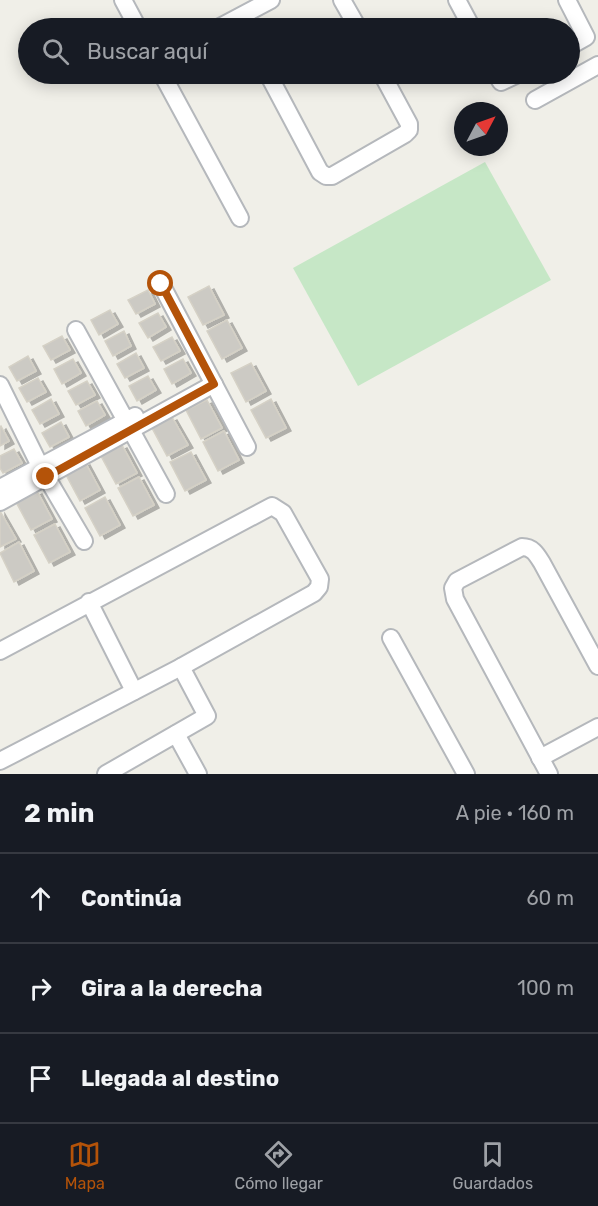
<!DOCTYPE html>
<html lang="es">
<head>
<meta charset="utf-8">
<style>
  body { margin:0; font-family:Rubik,sans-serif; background:#20242c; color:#f1f3f6 }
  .compass { position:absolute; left:454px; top:102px; width:54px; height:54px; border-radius:50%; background:#171b24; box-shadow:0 3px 15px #0003; rotate:49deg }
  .stop { position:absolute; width:18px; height:18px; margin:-14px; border:4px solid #b45309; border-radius:50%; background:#fff }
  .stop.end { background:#b45309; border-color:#fff; box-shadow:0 2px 6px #0008 }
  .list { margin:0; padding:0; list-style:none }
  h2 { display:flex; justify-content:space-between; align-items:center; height:78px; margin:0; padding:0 24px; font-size:26px }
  h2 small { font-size:20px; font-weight:400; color:#9ea1a6 }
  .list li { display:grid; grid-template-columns:39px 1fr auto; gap:18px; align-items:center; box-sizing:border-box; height:90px; padding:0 24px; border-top:2px solid #363941 }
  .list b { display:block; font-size:22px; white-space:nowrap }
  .list em { font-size:20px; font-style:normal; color:#9ea1a6 }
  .icon { flex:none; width:33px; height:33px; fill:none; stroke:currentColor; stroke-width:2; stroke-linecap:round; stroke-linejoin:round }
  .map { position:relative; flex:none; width:598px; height:774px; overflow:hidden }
  .search { position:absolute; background:#171b24; box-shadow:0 3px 15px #0003; left:18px; right:18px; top:18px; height:66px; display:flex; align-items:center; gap:15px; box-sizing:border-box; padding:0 21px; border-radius:33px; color:#9ea1a6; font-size:22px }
  .sheet { height:348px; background:#171b24 }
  nav { display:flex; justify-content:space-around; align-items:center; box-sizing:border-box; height:84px; border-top:2px solid #363941; background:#171b24; font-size:16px; color:#9ea1a6 }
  nav a { display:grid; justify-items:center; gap:3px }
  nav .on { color:#b45309 }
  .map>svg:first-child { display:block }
  .green { fill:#c6e7c6 }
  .building { fill:#cccac4; stroke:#d5d1c6; stroke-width:1.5; filter:url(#shadow) }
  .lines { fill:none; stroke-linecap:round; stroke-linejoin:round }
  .minor-casing { stroke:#b5b8bc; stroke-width:20 }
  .minor { stroke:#fff; stroke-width:16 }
  .route { stroke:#b45309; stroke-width:8 }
</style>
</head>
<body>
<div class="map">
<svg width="598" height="774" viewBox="0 0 598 774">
  <defs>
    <filter id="shadow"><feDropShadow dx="5" dy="3" stdDeviation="0" flood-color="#0004"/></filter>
  </defs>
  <rect width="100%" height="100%" fill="#f0efe8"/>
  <!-- green -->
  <path class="green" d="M485,162l66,118 -193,106 -65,-118z"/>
  <!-- building -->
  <g class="building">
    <path d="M209,286l15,29 -21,10 -15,-28z"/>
    <path d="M148,290l7,14 -19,10 -8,-14z"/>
    <path d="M110,310l8,14 -19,11 -8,-15z"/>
    <path d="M158,313l8,14 -18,11 -9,-15z"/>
    <path d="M227,320l15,28 -20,11 -15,-28z"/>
    <path d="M124,331l7,15 -18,10 -8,-15z"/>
    <path d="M62,336l8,14 -19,10 -8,-14z"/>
    <path d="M172,337l8,14 -19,10 -8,-14z"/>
    <path d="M136,353l8,15 -19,10 -8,-14z"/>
    <path d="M28,356l8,15 -19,10 -8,-14z"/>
    <path d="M73,359l8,14 -19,11 -8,-15z"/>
    <path d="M183,359l8,14 -19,11 -8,-15z"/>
    <path d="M251,363l15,28 -20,11 -15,-29z"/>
    <path d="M148,376l8,14 -19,11 -8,-15z"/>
    <path d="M38,378l8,14 -19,10 -8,-14z"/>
    <path d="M87,381l8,14 -19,10 -8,-14z"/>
    <path d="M51,399l8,15 -19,10 -8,-14z"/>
    <path d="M271,399l15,29 -20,10 -15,-28z"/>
    <path d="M207,400l15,28 -21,11 -15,-29z"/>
    <path d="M97,401l8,14 -19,11 -8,-15z"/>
    <path d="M172,417l16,28 -21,11 -15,-28z"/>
    <path d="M61,422l8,15 -19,10 -8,-14z"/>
    <path d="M1,426l8,15 -9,5v-19z"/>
    <path d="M224,431l15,29 -21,11 -15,-29z"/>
    <path d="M122,445l15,28 -21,11 -15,-28z"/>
    <path d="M14,449l8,14 -19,10 -3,-5v-12z"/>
    <path d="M191,452l15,28 -21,11 -15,-29z"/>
    <path d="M85,462l15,28 -20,11 -15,-28z"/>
    <path d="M139,477l15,28 -21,11 -15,-28z"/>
    <path d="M37,491l15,28 -21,11 -15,-28z"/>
    <path d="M105,497l15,28 -20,11 -15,-28z"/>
    <path d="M0,511l16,28 -16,8z"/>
    <path d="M55,524l15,28 -21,11 -15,-28z"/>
    <path d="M19,542l15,29 -20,11 -14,-29z"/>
  </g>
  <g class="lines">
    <!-- minor casing -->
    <g class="minor-casing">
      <g id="minor">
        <path d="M123,0l15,28"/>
        <path d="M342,0l16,28"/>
        <path d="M457,0l15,28"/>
        <path d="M567,0l19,37 -16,9"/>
        <path d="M218,28l53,-28"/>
        <path d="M162,74l78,144"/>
        <path d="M268,74l52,98 6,4h6l73,-42 4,-4v-6l-27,-50"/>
        <path d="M496,74l5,8 17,-8"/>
        <path d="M535,100l63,-35"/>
        <path d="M161,284l86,163"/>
        <path d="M76,330l90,164"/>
        <path d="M0,385l40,81 44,75"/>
        <path d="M0,488l135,-72"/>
        <path d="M0,502l214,-118"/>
        <path d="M89,602l45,89"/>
        <path d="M391,638l75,136"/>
        <path d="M0,651l272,-145 11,7 37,66 -1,8 -5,6 -133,74 -181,94"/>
        <path d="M176,734l22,40"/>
        <path d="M540,758l58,-31"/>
        <path d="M106,774l101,-58 -26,-49"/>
        <path d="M549,774l-94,-175 -2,-11 4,-7 65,-34c11,0 15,8 20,16l56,103"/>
      </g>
    </g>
    <!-- minor -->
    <use href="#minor" class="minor"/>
  </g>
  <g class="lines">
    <!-- route -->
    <path class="route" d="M46,477l168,-93 -53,-100"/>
  </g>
</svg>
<svg class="compass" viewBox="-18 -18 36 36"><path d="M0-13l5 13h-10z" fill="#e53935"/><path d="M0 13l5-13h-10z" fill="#9ea1a6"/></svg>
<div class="stop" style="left:161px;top:284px"></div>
<div class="stop end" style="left:46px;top:477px"></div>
<div class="search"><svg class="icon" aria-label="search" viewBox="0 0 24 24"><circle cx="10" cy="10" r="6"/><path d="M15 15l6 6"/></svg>Buscar aquí</div>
</div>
<section class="sheet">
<h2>2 min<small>A pie · 160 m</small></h2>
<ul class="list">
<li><svg class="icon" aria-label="ahead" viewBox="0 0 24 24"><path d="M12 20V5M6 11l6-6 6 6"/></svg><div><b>Continúa</b></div><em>60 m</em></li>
<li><svg class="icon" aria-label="right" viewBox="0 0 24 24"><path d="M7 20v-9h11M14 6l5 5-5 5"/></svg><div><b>Gira a la derecha</b></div><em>100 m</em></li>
<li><svg class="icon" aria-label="arrive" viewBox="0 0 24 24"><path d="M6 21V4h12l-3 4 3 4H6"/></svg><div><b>Llegada al destino</b></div></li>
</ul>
</section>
<nav>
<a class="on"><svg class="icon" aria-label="map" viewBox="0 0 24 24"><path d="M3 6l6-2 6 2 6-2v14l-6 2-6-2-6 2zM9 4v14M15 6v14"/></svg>Mapa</a>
<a><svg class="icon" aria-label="directions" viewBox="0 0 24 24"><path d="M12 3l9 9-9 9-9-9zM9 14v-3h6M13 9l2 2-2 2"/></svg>Cómo llegar</a>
<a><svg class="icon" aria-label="saved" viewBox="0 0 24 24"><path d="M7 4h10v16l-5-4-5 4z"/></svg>Guardados</a>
</nav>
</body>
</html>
